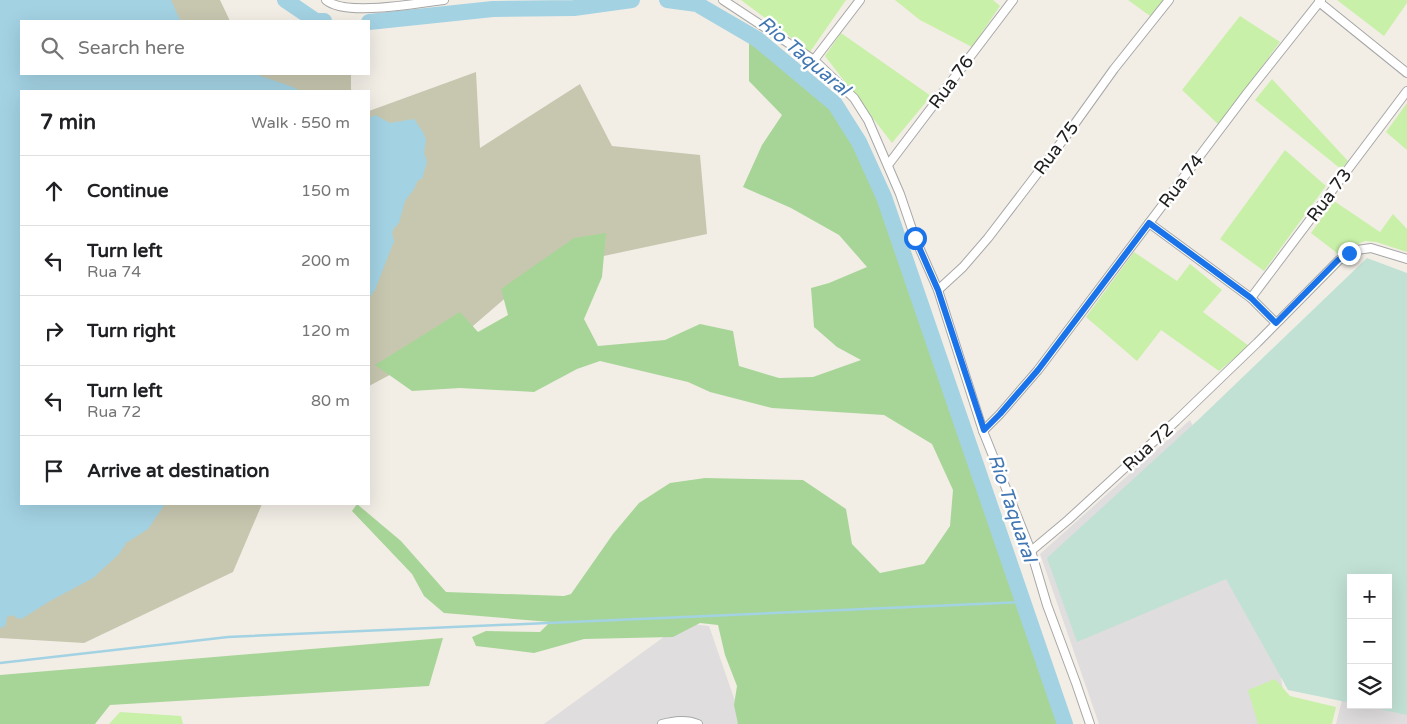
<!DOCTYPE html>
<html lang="en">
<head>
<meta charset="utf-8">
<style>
  body { margin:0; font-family:"Varela Round",sans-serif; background:#f6f6f6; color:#202124 }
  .controls { position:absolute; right:15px; bottom:15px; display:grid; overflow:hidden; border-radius:0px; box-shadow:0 5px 20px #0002 }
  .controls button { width:45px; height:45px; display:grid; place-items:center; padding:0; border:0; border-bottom:1px solid #e0e0e0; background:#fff; color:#202124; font:25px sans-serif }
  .stop { position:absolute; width:15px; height:15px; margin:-11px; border:4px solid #1a73e8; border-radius:50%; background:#fff }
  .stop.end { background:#1a73e8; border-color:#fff; box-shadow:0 1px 5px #0008 }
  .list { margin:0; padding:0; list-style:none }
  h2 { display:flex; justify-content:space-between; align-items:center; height:65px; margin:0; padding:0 20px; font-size:21px }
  h2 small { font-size:16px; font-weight:400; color:#757577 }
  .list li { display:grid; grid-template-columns:32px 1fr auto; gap:15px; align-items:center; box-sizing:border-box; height:70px; padding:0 20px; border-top:1px solid #e0e0e0 }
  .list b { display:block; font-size:19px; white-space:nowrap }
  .list p { margin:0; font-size:16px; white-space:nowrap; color:#757577 }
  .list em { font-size:16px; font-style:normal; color:#757577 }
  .icon { flex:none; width:28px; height:28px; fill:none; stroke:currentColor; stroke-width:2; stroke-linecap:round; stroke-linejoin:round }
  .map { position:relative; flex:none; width:1407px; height:724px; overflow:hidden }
  .search { position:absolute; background:#fff; box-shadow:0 5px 20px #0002; left:20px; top:20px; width:350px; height:55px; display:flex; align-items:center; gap:12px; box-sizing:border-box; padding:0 18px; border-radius:0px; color:#757577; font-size:19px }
  .panel { position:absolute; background:#fff; box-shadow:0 5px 20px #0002; left:20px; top:90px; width:350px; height:415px; border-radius:0px }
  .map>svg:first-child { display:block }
  .residential { fill:#dfdddd }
  .construction { fill:#c7c7b0 }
  .grass { fill:#c9f0a8 }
  .forest { fill:#a7d597 }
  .wetland { fill:#c1e1d4 }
  .water { fill:#a3d2e3 }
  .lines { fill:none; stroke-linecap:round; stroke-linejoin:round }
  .stream { stroke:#a3d2e3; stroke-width:2.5 }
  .river { stroke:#a3d2e3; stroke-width:16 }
  .minor-casing { stroke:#a7a7a7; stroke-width:10 }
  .minor { stroke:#fff; stroke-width:8 }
  .route { stroke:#1a73e8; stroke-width:6 }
  .labels { text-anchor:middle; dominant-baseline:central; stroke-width:5; stroke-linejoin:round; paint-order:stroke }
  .street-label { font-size:18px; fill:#202020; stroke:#fff }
  .water-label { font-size:19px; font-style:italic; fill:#4076b2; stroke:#fff }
</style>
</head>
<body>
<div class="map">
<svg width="1407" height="724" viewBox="0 0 1407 724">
  <rect width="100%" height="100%" fill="#f2eee6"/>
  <!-- residential -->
  <g class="residential">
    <path d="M1190,420l75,151 23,153h-189l-59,-170z"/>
    <path d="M683,623l26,3 34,98h-199z"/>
    <path d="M1342,700l9,2v3h16l40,9v10h-71z"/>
  </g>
  <!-- construction -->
  <g class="construction">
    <path d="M0,0h220l10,21h-209v53h330v17h-330v413h241l-29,68 -149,71 -84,-5z"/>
    <path d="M476,72l4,76 100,-64 32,62 88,9 7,79 -169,36 -79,68 -90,48v-275z"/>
  </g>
  <!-- grass -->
  <g class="grass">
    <path d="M741,0h105l-36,52z"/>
    <path d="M895,0h98l7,6 -28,41 -52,-27z"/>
    <path d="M1128,0h35l-13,16z"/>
    <path d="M1337,0h70v3l-23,33z"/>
    <path d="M1240,16l40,26 -61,83 -37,-35z"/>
    <path d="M841,33l90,63 -39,47 -67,-87z"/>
    <path d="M1272,79l76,82 -7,8 -86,-69z"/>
    <path d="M1407,103v47l-21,-18z"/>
    <path d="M1285,150l41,36 -62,85 -44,-32z"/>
    <path d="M1334,201l46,31 13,-18 14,15v23l-31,-10 -11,-1 -28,12 -26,-20z"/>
    <path d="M1134,252l43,29 13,-17 32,26 -19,22 46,34 -30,25 -58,-41 -24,31 -51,-44z"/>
    <path d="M1275,679l15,17 46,11 -4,17h-74l-10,-34z"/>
    <path d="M120,712l61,4 2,8h-74z"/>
  </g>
  <!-- forest -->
  <g class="forest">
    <path d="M749,43l32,22 50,43 28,36 151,411 24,72 26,97h-322l-4,-19 3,-19 -12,-31 -7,-30 -18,-2 -27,14 -89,2 -50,14 -58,-7 -4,-9 14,-6 54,1 10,-10 -106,-9 -20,-17 -12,-22 -60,-63 5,-7 44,37 45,51 118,4 7,-2 42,-60 26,-31 31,-20 35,-5 98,2 43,29 6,35 28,29 44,-9 26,-38 3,-36 -21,-46 -48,-29 -112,-7 -62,-16 -22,-10 -88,-21 -23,8 -43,23 -74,-4 -48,3 -37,-26 85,-53 18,20 30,-17 -7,-26 73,-51 32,-5 -4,44 -18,42 14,27 67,-6 35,-16 33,7 6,35 40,12 34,-1 48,-17 -24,-13 -23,-20 -3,-39 18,-5 38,-16 -28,-32 -48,-27 -48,-21 19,-42 20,-30 -33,-34z"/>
    <path d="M443,638l-14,48 -319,19 -15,19h-95v-49z"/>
  </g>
  <!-- wetland -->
  <path class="wetland" d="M1367,258l40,15v442l-47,-10h28v-127h-37v125l-63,-13 -62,-111 -149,63 -30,-84 151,-138z"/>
  <!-- water -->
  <g class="water">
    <path d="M0,0h171l8,18 3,3h-161v53h234l38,13 7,4h-279v413h144l-17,25 -22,14 -7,11 -26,24 -43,23 -27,17 -4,1 -7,-4 -5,2 -1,7 -3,4 -3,-1z"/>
    <path d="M375,115l15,8 24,-4 9,13 3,8 -2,12 3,10 -5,17 -4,1 -4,9 -9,12 -6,22 -5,5 -2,5 2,8 -19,49 -6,8v-180z"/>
  </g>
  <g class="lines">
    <!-- stream -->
    <path class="stream" d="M0,663l228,-26 795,-35"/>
    <!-- river -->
    <g class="river">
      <path d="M285,0l31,21h8"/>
      <path d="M667,0l30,4 60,35 78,65 24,38 25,55 181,527"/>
      <path d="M369,22l124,-13 81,-1 58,-8"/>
    </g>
    <!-- minor casing -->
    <g class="minor-casing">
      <g id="minor">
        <path d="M326,0c19,17 92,3 118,0"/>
        <path d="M723,0l91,60 40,38 14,22 32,74 15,44 23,52 45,141 48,120 16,54 29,78 14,41"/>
        <path d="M1319,2l88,71"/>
        <path d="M814,60l46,-60"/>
        <path d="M888,165l125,-165"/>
        <path d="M1149,223l102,75 25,25"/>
        <path d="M938,290l25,-23 25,-29 78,-102 48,-67 55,-69"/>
        <path d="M1251,298l156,-207"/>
        <path d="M983,431l17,-17 38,-44 210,-278 73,-92"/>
        <path d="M1031,551l37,-31 108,-99 81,-78 82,-83 18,-10 14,-2 36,11"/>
        <path d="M662,724c12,-3 24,-5 36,0"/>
      </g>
    </g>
    <!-- minor -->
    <use href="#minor" class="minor"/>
  </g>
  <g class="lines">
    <!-- route -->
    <path class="route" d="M915,238l23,52 46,140 16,-16 38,-44 111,-147 102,75 25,25 62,-63 11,-7"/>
  </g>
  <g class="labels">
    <!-- street labels -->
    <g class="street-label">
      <text transform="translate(951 82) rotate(-53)">Rua 76</text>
      <text transform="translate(1056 148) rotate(-53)">Rua 75</text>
      <text transform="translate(1181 181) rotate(-53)">Rua 74</text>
      <text transform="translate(1329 195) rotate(-53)">Rua 73</text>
      <text transform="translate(1148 447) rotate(-43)">Rua 72</text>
    </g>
    <!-- water labels -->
    <g class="water-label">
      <text transform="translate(804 56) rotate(40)">Rio Taquaral</text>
      <text transform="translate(1012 508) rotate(71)">Rio Taquaral</text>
    </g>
  </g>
</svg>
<div class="controls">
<button>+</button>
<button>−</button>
<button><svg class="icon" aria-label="layers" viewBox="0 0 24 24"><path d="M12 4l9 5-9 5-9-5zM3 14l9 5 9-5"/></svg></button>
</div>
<div class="stop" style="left:915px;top:238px"></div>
<div class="stop end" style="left:1349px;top:253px"></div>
<div class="search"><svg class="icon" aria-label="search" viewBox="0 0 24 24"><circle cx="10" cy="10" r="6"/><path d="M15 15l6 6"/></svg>Search here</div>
<section class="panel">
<h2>7 min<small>Walk · 550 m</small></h2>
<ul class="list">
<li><svg class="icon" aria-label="ahead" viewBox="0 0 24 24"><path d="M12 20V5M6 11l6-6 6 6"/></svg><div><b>Continue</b></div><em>150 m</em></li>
<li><svg class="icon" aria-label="left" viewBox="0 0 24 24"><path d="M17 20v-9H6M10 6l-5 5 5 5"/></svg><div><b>Turn left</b><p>Rua 74</p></div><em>200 m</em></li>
<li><svg class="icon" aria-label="right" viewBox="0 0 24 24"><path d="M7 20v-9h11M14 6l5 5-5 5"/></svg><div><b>Turn right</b></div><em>120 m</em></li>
<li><svg class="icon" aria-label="left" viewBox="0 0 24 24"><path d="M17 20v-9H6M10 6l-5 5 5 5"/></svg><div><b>Turn left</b><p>Rua 72</p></div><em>80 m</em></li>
<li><svg class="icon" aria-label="arrive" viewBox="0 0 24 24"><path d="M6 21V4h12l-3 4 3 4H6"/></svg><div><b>Arrive at destination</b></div></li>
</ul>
</section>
</div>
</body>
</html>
